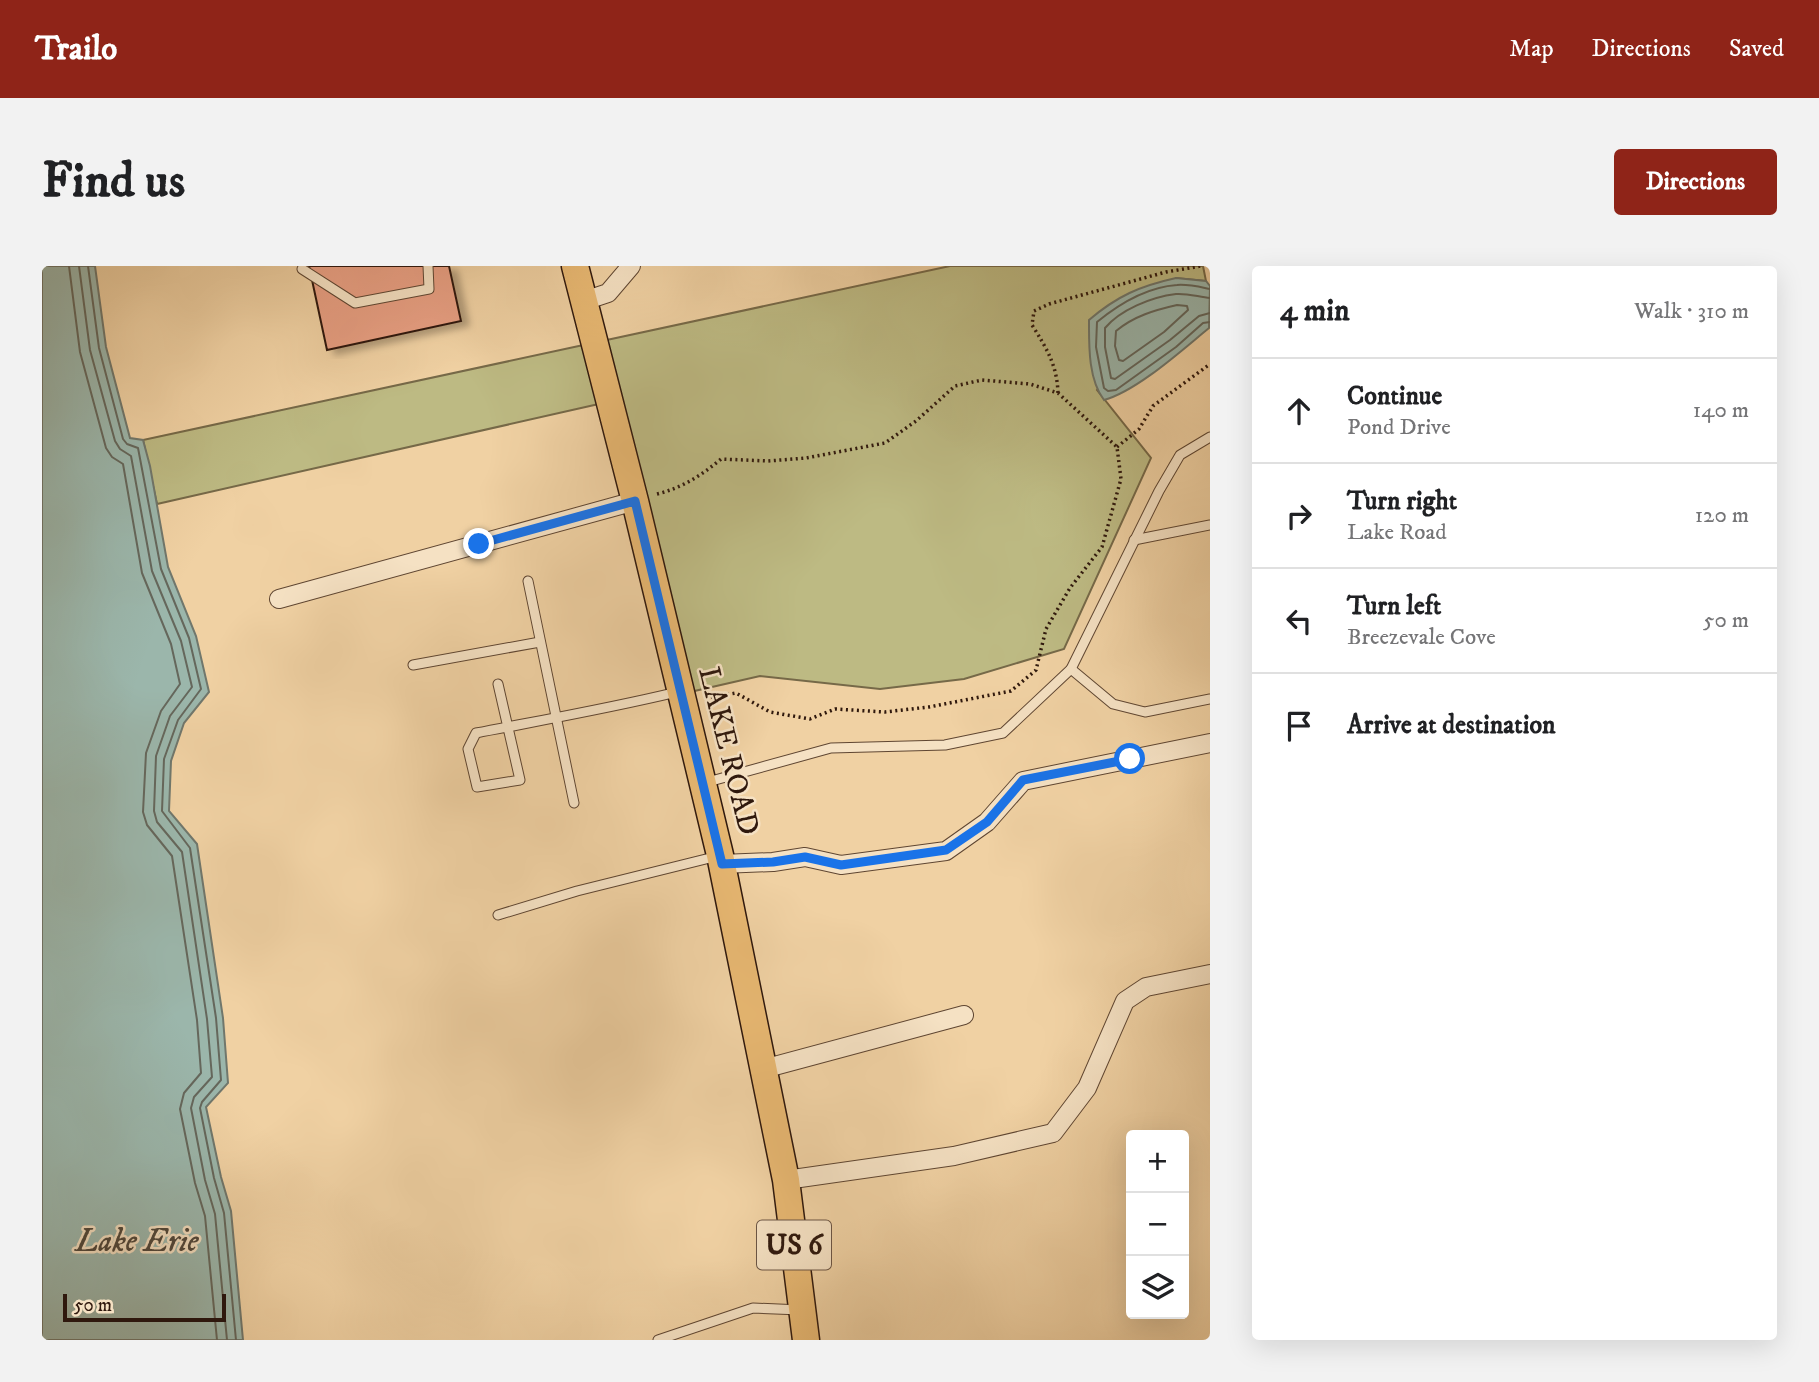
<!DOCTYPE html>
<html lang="en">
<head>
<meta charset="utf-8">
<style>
  body { margin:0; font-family:"IM FELL DW Pica",serif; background:#f2f2f2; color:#202124 }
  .controls { position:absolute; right:21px; bottom:21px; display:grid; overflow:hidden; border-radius:7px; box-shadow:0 7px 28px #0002 }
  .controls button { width:63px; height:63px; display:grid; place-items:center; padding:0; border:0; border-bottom:2px solid #e0e0e0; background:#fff; color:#202124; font:35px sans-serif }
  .scale { position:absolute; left:21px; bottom:18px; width:163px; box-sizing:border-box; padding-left:7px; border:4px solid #2f180d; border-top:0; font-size:19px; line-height:24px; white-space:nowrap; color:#2f180d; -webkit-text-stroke:5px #f5e1c3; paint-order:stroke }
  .stop { position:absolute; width:21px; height:21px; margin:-16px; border:5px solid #1a73e8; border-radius:50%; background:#fff }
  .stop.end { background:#1a73e8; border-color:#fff; box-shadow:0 2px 7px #0008 }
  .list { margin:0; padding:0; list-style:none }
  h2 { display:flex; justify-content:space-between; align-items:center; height:91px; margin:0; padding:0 28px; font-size:30px }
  h2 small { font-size:23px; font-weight:400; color:#757577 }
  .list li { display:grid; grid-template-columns:46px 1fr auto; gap:21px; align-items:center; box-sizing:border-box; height:105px; padding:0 28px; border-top:2px solid #e0e0e0 }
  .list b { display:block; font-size:26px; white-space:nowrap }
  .list p { margin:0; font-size:23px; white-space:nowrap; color:#757577 }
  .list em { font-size:23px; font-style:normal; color:#757577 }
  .icon { flex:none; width:38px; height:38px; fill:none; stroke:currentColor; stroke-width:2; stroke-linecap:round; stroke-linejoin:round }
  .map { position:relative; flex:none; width:1168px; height:1074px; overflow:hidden; border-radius:7px }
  header { display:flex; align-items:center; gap:42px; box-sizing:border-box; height:98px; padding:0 35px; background:#8f2418; color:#fff }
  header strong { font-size:33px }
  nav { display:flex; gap:38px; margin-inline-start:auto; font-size:24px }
  .intro { display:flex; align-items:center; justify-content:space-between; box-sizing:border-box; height:168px; padding:0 42px }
  h1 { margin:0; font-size:49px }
  .button { padding:18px 32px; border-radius:7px; background:#8f2418; color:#fff; font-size:24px; font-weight:700 }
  main { display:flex; gap:42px; padding:0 42px }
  aside { flex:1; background:#fff; border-radius:7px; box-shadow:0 7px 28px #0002 }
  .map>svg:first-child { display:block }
  .green { fill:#bdba83; stroke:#766948; stroke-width:2 }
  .water { fill:#9bb6ab; stroke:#70776c; stroke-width:2 }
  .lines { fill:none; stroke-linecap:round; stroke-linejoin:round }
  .shore { stroke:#65675c; stroke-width:2 }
  .building { fill:#e89f83; stroke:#2f180d; stroke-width:2; filter:url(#shadow) }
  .lane-casing { stroke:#5f4632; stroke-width:11 }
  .street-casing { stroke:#5f4632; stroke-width:20 }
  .primary-casing { stroke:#2f180d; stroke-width:29 }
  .path { stroke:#2f180d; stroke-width:3.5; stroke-dasharray:2 3.5; stroke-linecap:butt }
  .lane { stroke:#f5e1c3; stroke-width:9 }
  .street { stroke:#f5e1c3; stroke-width:18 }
  .primary { stroke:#e8b872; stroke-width:26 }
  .route { stroke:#1a73e8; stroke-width:9 }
  .labels { text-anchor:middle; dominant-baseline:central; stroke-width:5; stroke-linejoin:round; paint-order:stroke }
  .shield { fill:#f5e1c3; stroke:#6a5444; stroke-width:2 }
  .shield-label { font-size:28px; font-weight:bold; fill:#2f180d }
  .street-label { font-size:30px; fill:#2f180d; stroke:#f5e1c3 }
  .water-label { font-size:32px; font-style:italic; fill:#4f473c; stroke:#f5e1c3 }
</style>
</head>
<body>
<header>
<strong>Trailo</strong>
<nav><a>Map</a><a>Directions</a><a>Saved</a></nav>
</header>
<div class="intro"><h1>Find us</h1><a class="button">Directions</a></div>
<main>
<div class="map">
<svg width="1168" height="1074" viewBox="0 0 1168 1074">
  <defs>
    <filter id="shadow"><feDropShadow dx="8" dy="4.5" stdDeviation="3.5" flood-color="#0004"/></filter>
  </defs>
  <rect width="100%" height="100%" fill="#f0d1a3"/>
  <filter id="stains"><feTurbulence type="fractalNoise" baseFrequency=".00286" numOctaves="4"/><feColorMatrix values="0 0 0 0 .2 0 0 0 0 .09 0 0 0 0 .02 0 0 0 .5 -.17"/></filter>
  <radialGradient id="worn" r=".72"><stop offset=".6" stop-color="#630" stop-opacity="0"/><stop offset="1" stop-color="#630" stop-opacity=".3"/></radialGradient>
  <!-- green -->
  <path class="green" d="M908,0h253l3,15 -30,-3 -79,112 54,68 -87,191 -100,30 -84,10 -120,-13 -70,16 -69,-293 -464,105 -14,-64z"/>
  <!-- water -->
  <g class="water">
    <path d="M0,0h53l11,81 24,91 13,2 7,26 18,101 28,69 13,56 -25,31 -13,38 -2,50 28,33 26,174 5,65 -22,24 15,70 10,34 12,129h-201z"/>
    <path d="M1134,12l30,3 4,5 -1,42c-27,22 -72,63 -105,72 -16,-21 -15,-55 -15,-80 28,-24 51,-34 87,-42z"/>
  </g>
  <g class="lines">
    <!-- shore -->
    <g class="shore">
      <path d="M27,0l11,86 26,96 6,9 11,7 19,109 29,71 9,40 -19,27 -15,42 -3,59 4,13 25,31 25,164 4,53 -17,20 -4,16 15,74 10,33 12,124"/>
      <path d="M37,0l11,84 25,91 5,8 11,7 21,115 29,70 11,46 -22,29 -14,40 -2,55 3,11 25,30 25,167 5,58 -18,20 -3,11 14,72 10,34 12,126"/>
      <path d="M46,0l11,82 24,91 4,5 11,4 23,121 28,69 12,51 -23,31 -14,39 -2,52 28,37 26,170 5,62 -19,22 -2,6 14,70 10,35 12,127"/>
      <path d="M1168,23c-10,-2 -22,-5 -33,-4 -30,2 -58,19 -80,37l-1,25 8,41 4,3 8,-1 60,-43 27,-24 7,-1"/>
      <path d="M1168,32c-11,-1 -23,-5 -34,-4 -25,3 -56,16 -71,34v19l6,31 4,1 55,-39 29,-24 11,-3"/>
      <path d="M1135,39l10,1 1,4 -24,22 -41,29 -4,-1 -4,-14 1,-15c18,-15 39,-21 61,-26z"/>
    </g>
  </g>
  <!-- building -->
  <path class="building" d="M267,0h140l12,55 -134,29z"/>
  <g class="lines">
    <!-- lane casing -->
    <g class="lane-casing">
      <g id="lane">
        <path d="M260,3l53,34 74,-14 -1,-23"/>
        <path d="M1092,274l76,-15"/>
        <path d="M486,315l46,222"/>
        <path d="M371,399l127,-23"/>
        <path d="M1029,403l42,35 32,8 65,-13"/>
        <path d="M456,418l22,96 -43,7 -9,-38 8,-16c67,-13 135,-25 201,-41"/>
        <path d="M662,517l127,-35 114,-3 58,-12 68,-64 88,-178 21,-36 30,-18"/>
        <path d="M456,649l79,-24 141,-35"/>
        <path d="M616,1074l95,-32 48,2"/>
      </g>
    </g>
    <!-- street casing -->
    <g class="street-casing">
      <g id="street">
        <path d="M542,35l24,-8 23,-27"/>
        <path d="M237,333l356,-98"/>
        <path d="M679,598l52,-2 32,-5 36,8 105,-14 41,-29 36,-41 187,-38"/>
        <path d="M721,803l201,-54"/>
        <path d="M744,914l168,-24 99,-23 34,-45 38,-87 21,-14 64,-13"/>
      </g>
    </g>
    <!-- primary casing -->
    <g class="primary-casing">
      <path id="primary" d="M533,0l60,235 85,354 66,325 20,160"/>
    </g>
    <!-- path -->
    <g class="path">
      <path d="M1016,127c-1,-28 -11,-44 -26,-68l2,-14 15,-7 117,-32 35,-6"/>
      <path d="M1075,181l22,-18 14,-23 57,-42"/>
      <path d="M615,228c25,-6 45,-19 64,-35l47,2 38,-3 79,-15 31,-22 39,-35 27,-6 48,4 28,9 59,54 4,32 -19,68 -32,41 -24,41 -10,41 -25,21 -82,16 -44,5 -50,-3 -25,10 -40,-7 -34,-19 -29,5"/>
    </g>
    <!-- lane -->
    <use href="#lane" class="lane"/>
    <!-- street -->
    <use href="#street" class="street"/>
    <!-- primary -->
    <use href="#primary" class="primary"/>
  </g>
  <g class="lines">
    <!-- route -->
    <path class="route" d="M437,278l156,-43 87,363 51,-2 32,-5 36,8 105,-15 41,-28 36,-42 107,-21"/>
  </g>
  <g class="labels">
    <!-- shield labels -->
    <rect class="shield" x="715" y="954.5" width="74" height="49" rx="5"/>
    <g class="shield-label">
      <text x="752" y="979">US 6</text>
    </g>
    <!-- street labels -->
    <g class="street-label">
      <text transform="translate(686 485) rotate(76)">LAKE ROAD</text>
    </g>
    <!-- water labels -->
    <g class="water-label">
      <text x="95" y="976">Lake Erie</text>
    </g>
  </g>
  <rect width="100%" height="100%" filter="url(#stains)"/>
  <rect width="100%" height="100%" fill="url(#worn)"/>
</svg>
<div class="controls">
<button>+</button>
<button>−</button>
<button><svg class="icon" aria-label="layers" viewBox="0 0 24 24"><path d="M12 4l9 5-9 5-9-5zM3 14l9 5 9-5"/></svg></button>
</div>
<div class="scale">50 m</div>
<div class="stop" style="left:1088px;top:493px"></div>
<div class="stop end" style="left:437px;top:278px"></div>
</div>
<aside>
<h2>4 min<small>Walk · 310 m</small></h2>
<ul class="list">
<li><svg class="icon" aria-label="ahead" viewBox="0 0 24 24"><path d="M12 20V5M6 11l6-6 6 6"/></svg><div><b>Continue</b><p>Pond Drive</p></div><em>140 m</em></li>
<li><svg class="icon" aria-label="right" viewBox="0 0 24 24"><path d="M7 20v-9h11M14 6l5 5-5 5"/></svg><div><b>Turn right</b><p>Lake Road</p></div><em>120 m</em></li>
<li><svg class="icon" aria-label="left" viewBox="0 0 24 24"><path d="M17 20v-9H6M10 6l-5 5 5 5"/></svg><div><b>Turn left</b><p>Breezevale Cove</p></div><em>50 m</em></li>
<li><svg class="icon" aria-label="arrive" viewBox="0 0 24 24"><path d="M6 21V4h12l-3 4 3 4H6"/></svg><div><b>Arrive at destination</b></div></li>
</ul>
</aside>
</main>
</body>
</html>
